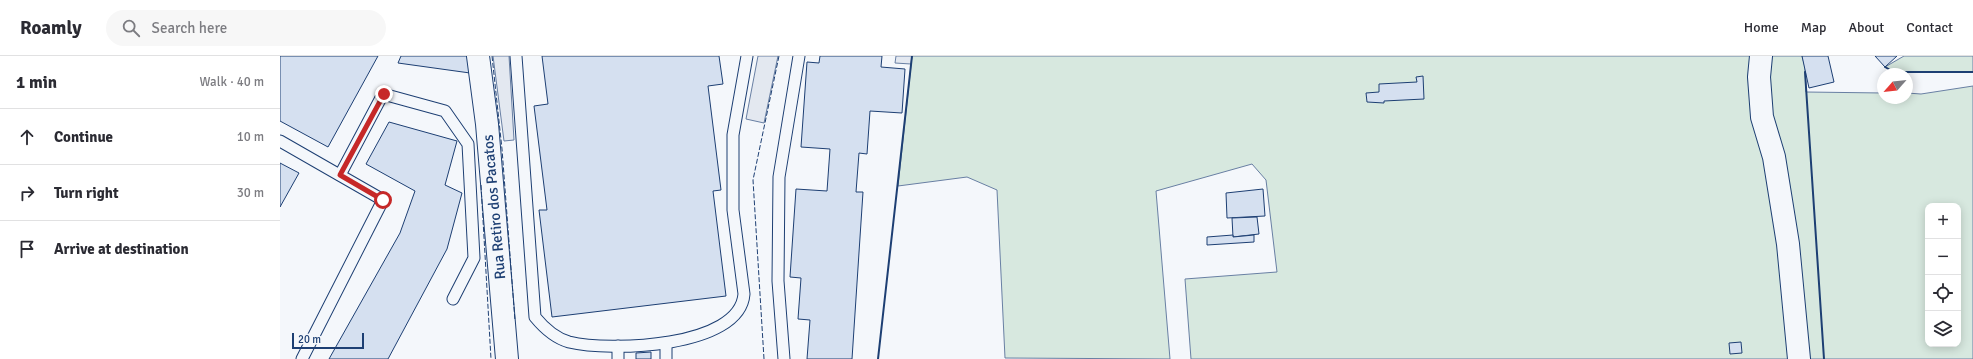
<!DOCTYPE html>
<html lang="en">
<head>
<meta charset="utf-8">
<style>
  body { margin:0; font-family:Signika,sans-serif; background:#f7f7f7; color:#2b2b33 }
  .controls { position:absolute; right:12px; bottom:12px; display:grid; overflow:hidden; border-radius:8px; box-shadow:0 2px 10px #0003 }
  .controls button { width:36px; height:36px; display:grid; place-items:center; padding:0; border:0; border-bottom:1px solid #e1e1e2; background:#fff; color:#2b2b33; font:20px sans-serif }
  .compass { position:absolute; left:1597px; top:12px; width:36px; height:36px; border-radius:50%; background:#fff; box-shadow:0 2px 10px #0003; rotate:243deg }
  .scale { position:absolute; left:12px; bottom:10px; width:72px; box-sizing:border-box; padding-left:4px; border:2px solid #1d3f73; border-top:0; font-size:11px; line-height:14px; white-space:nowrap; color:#1d3f73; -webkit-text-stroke:3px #f4f7fb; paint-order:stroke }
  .stop { position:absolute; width:12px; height:12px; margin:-9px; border:3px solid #c62828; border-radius:50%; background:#fff }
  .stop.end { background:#c62828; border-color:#fff; box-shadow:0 1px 4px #0008 }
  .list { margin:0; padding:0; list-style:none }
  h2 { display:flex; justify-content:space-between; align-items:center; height:52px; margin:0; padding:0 16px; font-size:17px }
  h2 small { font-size:13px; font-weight:400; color:#7c7c81 }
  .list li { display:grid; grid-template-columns:26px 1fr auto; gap:12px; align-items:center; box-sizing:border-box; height:56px; padding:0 16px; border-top:1px solid #e1e1e2 }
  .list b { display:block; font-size:15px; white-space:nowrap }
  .list em { font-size:13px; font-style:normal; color:#7c7c81 }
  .icon { flex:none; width:22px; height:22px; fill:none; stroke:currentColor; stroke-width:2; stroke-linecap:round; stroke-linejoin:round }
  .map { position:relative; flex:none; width:1693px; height:303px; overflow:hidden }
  header { display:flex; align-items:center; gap:24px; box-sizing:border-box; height:56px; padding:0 20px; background:#fff; border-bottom:1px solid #e1e1e2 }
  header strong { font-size:19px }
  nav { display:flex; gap:22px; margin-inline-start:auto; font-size:14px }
  .search { width:280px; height:36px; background:#f7f7f7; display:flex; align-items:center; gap:10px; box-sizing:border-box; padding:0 14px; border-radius:22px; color:#7c7c81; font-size:15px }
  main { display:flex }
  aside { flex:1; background:#fff }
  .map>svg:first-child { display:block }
  .green { fill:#d7e8df; stroke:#687fa3; fill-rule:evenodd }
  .parking { fill:#e3e8f0; stroke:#687fa3 }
  .building { fill:#d5e0f0; stroke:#1d3f73 }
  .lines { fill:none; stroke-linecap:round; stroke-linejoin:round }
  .lane-casing { stroke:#1d3f73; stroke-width:13 }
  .street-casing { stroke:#1d3f73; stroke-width:24 }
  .lane { stroke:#f4f7fb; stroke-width:11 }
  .street { stroke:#f4f7fb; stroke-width:22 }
  .fence { stroke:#1d3f73; stroke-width:1; stroke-dasharray:5 2; stroke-linecap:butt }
  .wall { stroke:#1d3f73; stroke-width:2 }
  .route { stroke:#c62828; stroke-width:5 }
  .labels { text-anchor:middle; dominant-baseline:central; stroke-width:3; stroke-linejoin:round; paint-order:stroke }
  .street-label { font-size:15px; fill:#1d3f73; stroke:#f4f7fb }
</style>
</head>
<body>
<header>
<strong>Roamly</strong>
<div class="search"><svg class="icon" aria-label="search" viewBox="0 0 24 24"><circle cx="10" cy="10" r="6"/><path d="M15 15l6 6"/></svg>Search here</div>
<nav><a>Home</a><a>Map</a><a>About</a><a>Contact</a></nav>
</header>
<main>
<aside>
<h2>1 min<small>Walk · 40 m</small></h2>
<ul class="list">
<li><svg class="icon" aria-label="ahead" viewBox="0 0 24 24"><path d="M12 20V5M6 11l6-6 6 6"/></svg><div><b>Continue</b></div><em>10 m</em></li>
<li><svg class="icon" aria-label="right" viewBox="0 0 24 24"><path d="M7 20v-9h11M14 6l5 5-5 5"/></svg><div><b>Turn right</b></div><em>30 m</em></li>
<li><svg class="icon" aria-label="arrive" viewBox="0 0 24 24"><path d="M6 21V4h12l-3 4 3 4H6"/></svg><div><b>Arrive at destination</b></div></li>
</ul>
</aside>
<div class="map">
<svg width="1693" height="303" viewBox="0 0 1693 303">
  <rect width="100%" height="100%" fill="#f4f7fb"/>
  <!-- green -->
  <g class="green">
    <path d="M632,0h890l3,11 1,25 77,1v5h24v-5l14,1 52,-8v273h-782l-6,-80 92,-7 -11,-92 -14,-16 -96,27 14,168 -165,-1 -8,-168 -30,-13 -69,9zM1648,150h30v138h-30z"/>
    <path d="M1624,0h69v16h-79l-9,-5z"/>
  </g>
  <!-- parking -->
  <g class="parking">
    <path d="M213,0h16l5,84 -10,1z"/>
    <path d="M478,0h20l-14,67 -18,-4z"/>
    <path d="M616,0h16l-1,8 -16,-1z"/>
  </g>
  <!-- building -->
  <g class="building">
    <path d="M0,0h98l-50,91 -48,-26z"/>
    <path d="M121,0h67l2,17 -72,-10z"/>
    <path d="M262,0h177l4,28 -15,2 13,104 -8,1 13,105 -174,21 -13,-107h8l-13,-104 14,-2z"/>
    <path d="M540,0h62l-1,11 24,2 -3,44 -32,-2 -3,43 -8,-1 -3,39h7l-11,167h-45l3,-39 -12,-1 3,-41 -11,-1 6,-88 31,2 3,-42 -29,-2 6,-85 12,1z"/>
    <path d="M1522,0h26l6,26 -25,6z"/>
    <path d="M1595,0h22l-12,11z"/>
    <path d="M1143,20l1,23 -40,2v2l-17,-1 -1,-9 13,-1v-8l38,-2 -1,-5z"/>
    <path d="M109,66l68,19 -12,44 17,8 -15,56 -59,110h-59l71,-126 15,-42 -49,-27z"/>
    <path d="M0,107l19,10 -19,34z"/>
    <path d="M983,133l2,27 -38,2 -1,-25z"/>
    <path d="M977,161l2,17 -26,3 -1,-19z"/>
    <path d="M953,179v2l21,-2v7l-47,3v-8z"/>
    <path d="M1461,286l1,11 -12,1 -1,-11z"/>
    <path d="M371,296v7h-15v-6z"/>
  </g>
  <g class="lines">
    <!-- lane casing -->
    <g class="lane-casing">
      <g id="lane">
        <path d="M236,0l19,261c9,11 20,21 34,25 40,10 171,6 175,-48l-11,-84v-75l14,-79"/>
        <path d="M0,85l103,59 -81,159"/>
        <path d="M60,119l43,-81 62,17 23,33 6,114 -21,41"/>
        <path d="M386,287v16"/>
        <path d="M338,303v-13"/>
        <path d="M504,303l-6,-78 1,-104 20,-121"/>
      </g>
    </g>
    <!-- street casing -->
    <g class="street-casing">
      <g id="street">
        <path d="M198,0l9,68 20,235"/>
        <path d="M1481,0l-2,21 3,40 12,40 14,87 11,115"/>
      </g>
    </g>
    <!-- lane -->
    <use href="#lane" class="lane"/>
    <!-- street -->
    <use href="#street" class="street"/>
    <!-- fence -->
    <g class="fence">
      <path d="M212,0l10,93 13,172"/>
      <path d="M201,129l10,174"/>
      <path d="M484,303l-11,-179 26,-124"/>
    </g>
    <!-- wall -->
    <g class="wall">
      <path d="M1605,11l9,5h79"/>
      <path d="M1525,16l19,287"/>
      <path d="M598,303l34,-303"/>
    </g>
  </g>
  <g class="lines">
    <!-- route -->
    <path class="route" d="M103,144l-43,-25 44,-81"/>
  </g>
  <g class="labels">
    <!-- street labels -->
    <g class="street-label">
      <text transform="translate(214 151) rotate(-95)">Rua Retiro dos Pacatos</text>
    </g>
  </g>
</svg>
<div class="controls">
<button>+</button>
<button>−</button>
<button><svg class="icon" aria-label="locate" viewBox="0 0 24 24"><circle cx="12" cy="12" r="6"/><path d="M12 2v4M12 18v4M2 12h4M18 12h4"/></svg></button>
<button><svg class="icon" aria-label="layers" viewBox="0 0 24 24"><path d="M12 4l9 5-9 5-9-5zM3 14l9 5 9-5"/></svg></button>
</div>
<svg class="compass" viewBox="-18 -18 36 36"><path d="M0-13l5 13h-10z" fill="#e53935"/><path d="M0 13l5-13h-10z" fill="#7c7c81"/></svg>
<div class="scale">20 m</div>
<div class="stop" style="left:103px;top:144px"></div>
<div class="stop end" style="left:104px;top:38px"></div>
</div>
</main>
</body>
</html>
